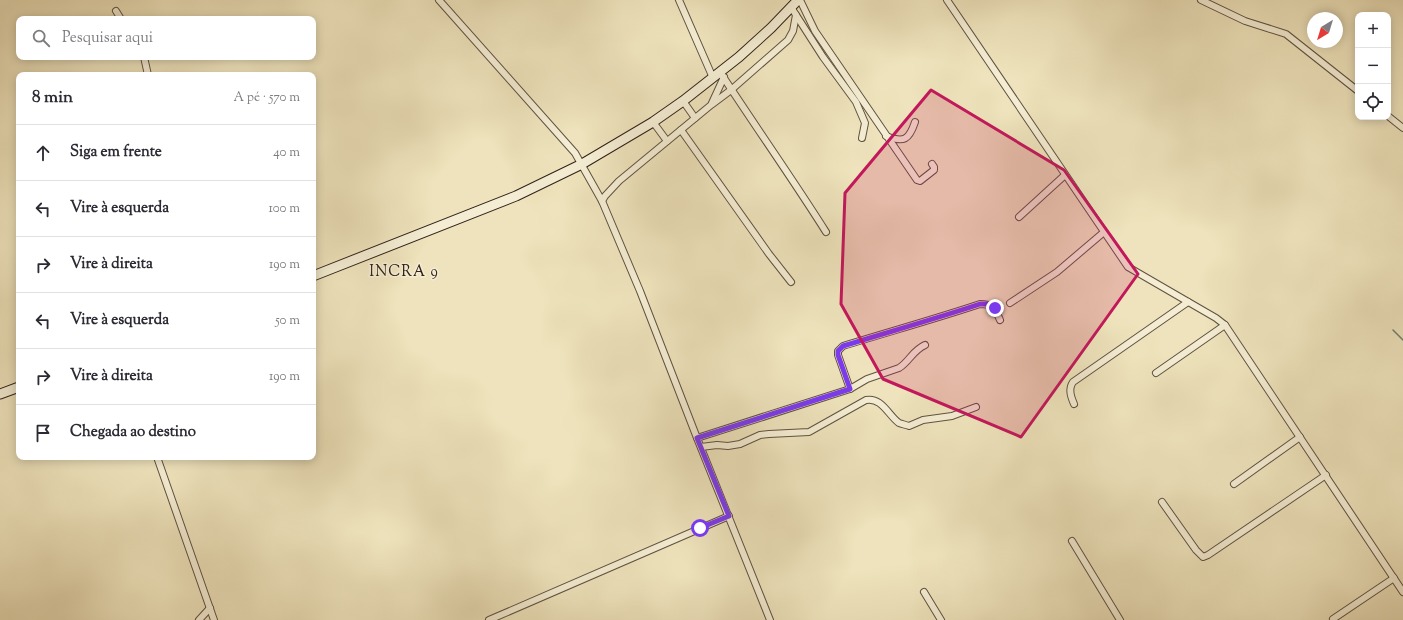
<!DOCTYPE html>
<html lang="pt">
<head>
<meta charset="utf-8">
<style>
  body { margin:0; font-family:"Sorts Mill Goudy",serif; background:#f2f2f3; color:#2b2b33 }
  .controls { position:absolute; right:12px; top:12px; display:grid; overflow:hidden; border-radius:8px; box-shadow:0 2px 10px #0003 }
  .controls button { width:36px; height:36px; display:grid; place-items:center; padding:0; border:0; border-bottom:1px solid #e1e1e2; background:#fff; color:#2b2b33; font:20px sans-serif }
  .compass { position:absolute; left:1307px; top:12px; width:36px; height:36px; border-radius:50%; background:#fff; box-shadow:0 2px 10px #0003; rotate:218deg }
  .stop { position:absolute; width:12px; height:12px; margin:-9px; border:3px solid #7c3aed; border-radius:50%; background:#fff }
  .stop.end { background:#7c3aed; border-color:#fff; box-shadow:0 1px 4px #0008 }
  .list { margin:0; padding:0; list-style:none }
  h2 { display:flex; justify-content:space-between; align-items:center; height:52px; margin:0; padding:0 16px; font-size:17px }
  h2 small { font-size:13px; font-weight:400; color:#7c7c81 }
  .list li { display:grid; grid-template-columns:26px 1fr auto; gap:12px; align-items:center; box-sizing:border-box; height:56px; padding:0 16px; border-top:1px solid #e1e1e2 }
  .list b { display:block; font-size:15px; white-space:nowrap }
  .list em { font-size:13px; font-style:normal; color:#7c7c81 }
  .icon { flex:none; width:22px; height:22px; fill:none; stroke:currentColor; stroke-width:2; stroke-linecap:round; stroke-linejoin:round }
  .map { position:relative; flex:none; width:1403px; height:620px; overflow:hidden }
  .search { position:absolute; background:#fff; box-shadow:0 2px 10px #0003; left:16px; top:16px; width:300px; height:44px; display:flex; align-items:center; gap:10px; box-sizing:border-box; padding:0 14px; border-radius:8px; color:#7c7c81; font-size:15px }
  .panel { position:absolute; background:#fff; box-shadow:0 2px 10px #0003; left:16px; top:72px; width:300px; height:388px; border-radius:8px }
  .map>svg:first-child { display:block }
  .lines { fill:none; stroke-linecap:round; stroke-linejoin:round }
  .stream { stroke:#6f7f75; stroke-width:1.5 }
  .minor-casing { stroke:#605242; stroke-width:8 }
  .secondary-casing { stroke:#312119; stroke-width:11 }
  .minor { stroke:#f4edd3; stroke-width:6 }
  .secondary { stroke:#f4edd3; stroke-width:9 }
  .route { stroke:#7c3aed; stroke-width:5 }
  .marked { fill:#c2185b; fill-opacity:0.2; stroke:#c2185b; stroke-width:3; stroke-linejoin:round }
  .labels { text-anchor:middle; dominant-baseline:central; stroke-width:3; stroke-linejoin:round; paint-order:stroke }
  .neighbourhood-label { font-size:15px; letter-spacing:1px; fill:#312119; stroke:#f4edd3 }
</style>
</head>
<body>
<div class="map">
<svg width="1403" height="620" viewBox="0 0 1403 620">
  <rect width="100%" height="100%" fill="#eee3bc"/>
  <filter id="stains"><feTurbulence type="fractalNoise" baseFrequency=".005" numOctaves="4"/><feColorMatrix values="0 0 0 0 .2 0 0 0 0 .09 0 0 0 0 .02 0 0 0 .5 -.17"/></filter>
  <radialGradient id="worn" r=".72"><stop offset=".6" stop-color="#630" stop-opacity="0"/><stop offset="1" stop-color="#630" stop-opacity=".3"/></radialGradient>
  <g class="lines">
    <!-- stream -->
    <path class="stream" d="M1393,330l10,10"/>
    <!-- minor casing -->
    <g class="minor-casing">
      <g id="minor">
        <path d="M439,0l136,153 27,48 38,90 57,147 73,182"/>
        <path d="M679,0l34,78"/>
        <path d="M800,0l15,31 102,149 3,1 14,-11v-3l-2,-3"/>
        <path d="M947,0l181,267 88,51 9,7 178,267"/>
        <path d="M1201,0l44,21 41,13 72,57"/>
        <path d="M116,11l5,8"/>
        <path d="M796,15l27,42 33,45 9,21 -3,15"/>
        <path d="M144,57l4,18"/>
        <path d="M720,72c35,54 72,106 106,160"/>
        <path d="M683,101l12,17"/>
        <path d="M712,103l12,-26"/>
        <path d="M1388,116l15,12"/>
        <path d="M653,122l14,19"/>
        <path d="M681,130l88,124 22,28"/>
        <path d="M886,136c18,7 23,4 29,-14"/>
        <path d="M602,201l3,-5 14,-15 92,-76 20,-15 57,-50 5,-9 3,-16 -5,-8"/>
        <path d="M1019,217l46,-42"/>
        <path d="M1010,303l47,-31 47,-40"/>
        <path d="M1156,373l69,-48"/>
        <path d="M850,389l-12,-34v-4l5,-5c45,-14 92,-27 137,-42 14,0 15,5 20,16"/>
        <path d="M1074,404c-3,-7 -6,-15 -1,-22l115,-80"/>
        <path d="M697,438l153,-49 17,-10 32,-11c11,-7 13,-17 26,-23"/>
        <path d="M701,447l16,-2 11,1 12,-2 20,-9 9,-1 40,-2 57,-32c16,-3 22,15 33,23 3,1 7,2 10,3l14,-6 29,-4 24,-9"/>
        <path d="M157,457l57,163"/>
        <path d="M1234,484l66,-47"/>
        <path d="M1162,502l34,48 7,7 5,-2 118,-80"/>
        <path d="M1072,541l48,79"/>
        <path d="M924,592l17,28"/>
        <path d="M1333,619l61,-41"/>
        <path d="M199,620l11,-12"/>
        <path d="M489,620l240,-104"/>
      </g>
    </g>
    <!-- secondary casing -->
    <g class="secondary-casing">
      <g id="secondary">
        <path d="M313,276l203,-80 66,-32 71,-42 30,-21 56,-44 32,-29 27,-28"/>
        <path d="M0,394l19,-7"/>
      </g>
    </g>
    <!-- minor -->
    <use href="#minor" class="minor"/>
    <!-- secondary -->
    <use href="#secondary" class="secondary"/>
  </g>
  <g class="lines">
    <!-- route -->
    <path class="route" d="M700,528l29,-12 -32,-78 153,-49 -12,-34v-4l5,-5c45,-14 92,-27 137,-42h7l8,4"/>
  </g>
  <!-- marked area -->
  <path class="marked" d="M931,90l133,80 74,104 -117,163 -138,-58 -42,-75 4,-111z"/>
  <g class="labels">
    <!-- neighbourhood labels -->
    <g class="neighbourhood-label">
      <text x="404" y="272">INCRA 9</text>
    </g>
  </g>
  <rect width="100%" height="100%" filter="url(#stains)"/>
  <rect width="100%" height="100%" fill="url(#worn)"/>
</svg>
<div class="controls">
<button>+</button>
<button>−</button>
<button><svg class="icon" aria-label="locate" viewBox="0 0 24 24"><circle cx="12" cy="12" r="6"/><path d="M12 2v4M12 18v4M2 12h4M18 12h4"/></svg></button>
</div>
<svg class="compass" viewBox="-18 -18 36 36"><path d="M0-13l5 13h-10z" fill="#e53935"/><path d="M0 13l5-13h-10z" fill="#7c7c81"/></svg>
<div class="stop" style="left:700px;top:528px"></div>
<div class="stop end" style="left:995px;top:308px"></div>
<div class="search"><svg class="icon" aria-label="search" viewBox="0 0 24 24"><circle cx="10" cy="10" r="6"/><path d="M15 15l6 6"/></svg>Pesquisar aqui</div>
<section class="panel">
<h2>8 min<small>A pé · 570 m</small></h2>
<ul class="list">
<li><svg class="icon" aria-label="ahead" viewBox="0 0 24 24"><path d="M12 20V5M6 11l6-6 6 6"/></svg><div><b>Siga em frente</b></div><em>40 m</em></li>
<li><svg class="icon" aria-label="left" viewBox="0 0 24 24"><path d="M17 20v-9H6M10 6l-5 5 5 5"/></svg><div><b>Vire à esquerda</b></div><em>100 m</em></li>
<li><svg class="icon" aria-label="right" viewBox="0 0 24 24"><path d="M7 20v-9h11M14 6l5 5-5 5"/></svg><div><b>Vire à direita</b></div><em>190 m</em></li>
<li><svg class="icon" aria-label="left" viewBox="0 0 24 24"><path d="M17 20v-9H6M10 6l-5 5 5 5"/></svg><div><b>Vire à esquerda</b></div><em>50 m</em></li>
<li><svg class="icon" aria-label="right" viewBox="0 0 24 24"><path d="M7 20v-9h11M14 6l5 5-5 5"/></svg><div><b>Vire à direita</b></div><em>190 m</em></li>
<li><svg class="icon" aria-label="arrive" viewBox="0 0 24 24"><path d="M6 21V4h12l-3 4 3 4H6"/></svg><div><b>Chegada ao destino</b></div></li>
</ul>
</section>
</div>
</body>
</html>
